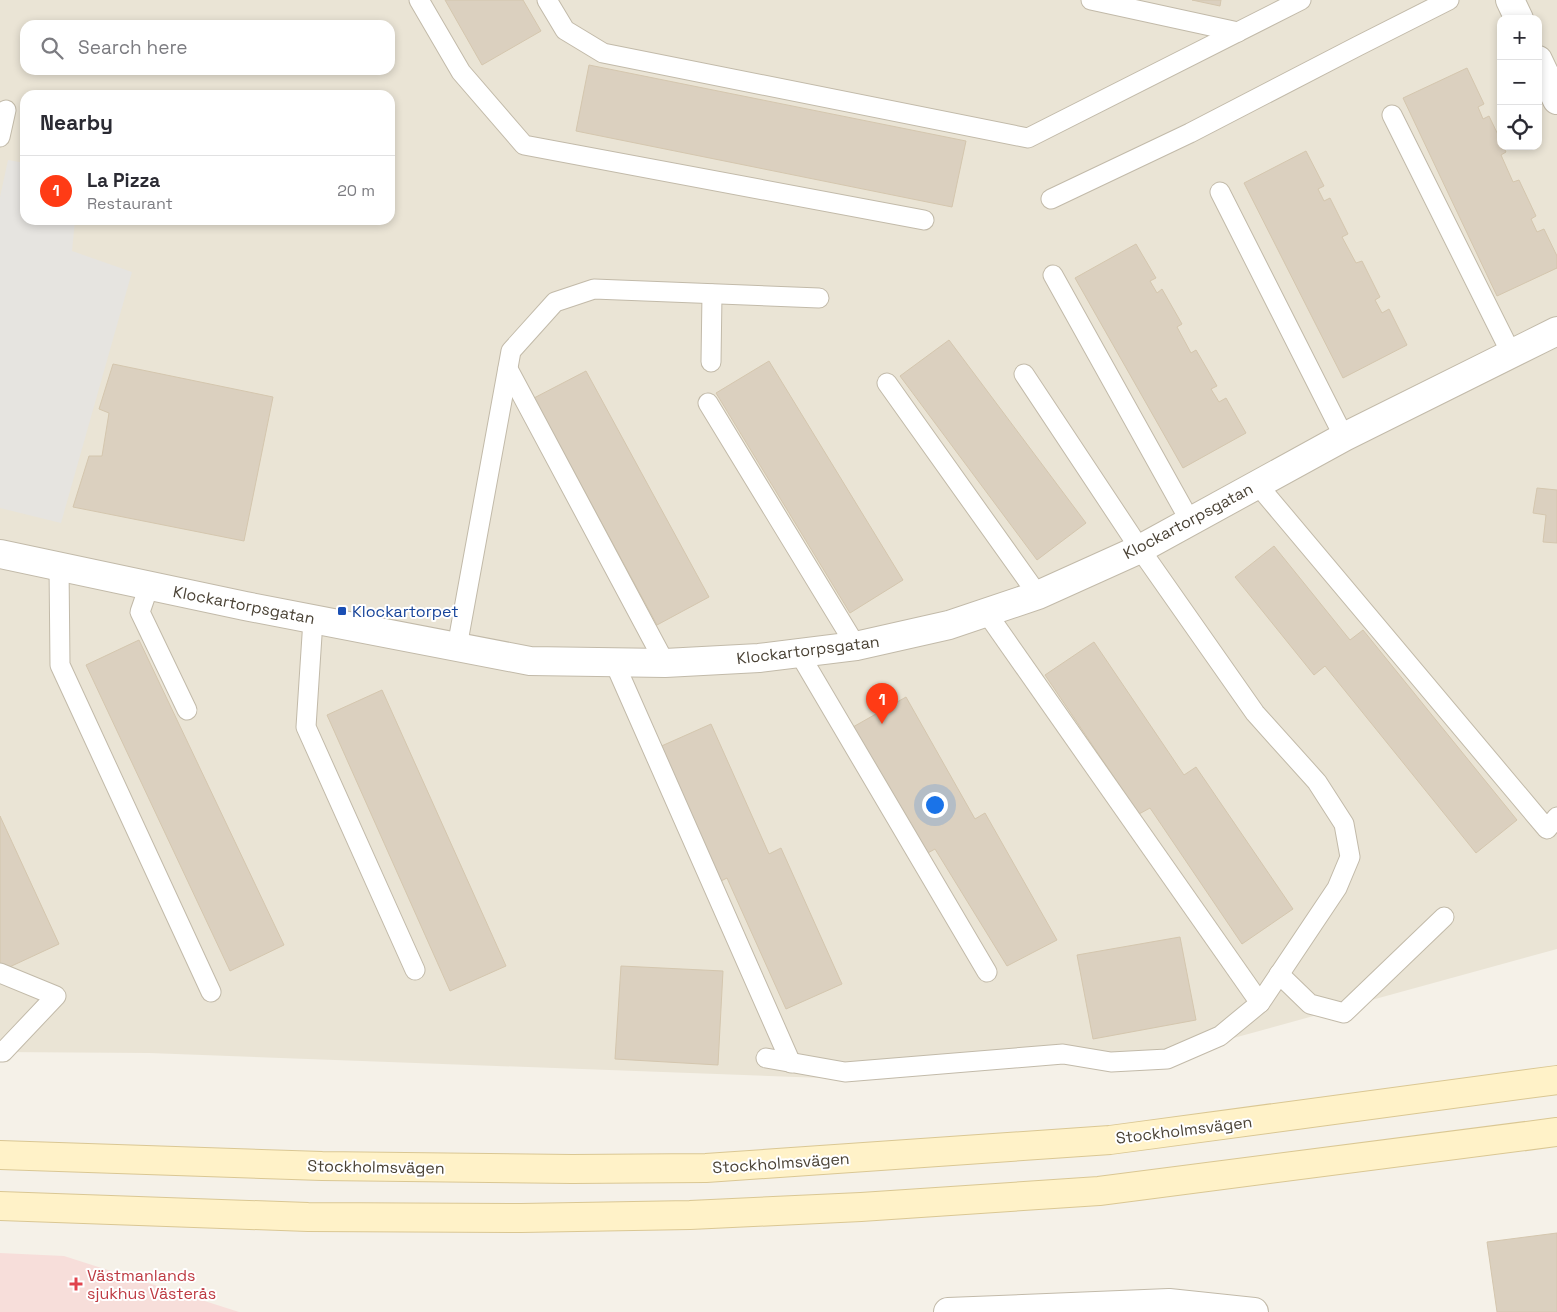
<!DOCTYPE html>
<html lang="en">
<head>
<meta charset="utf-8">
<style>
  body { margin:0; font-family:"Space Grotesk",sans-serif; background:#f7f7f7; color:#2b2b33 }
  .controls { position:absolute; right:15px; top:15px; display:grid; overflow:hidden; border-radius:10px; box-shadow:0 2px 8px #0003 }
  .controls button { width:45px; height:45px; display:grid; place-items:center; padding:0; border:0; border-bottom:1px solid #e1e1e2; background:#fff; color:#2b2b33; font:25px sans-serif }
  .you { position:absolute; left:934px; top:804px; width:18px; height:18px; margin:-12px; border:4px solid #fff; border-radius:50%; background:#1a73e8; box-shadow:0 0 0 8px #1a73e833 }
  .badge { display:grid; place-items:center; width:32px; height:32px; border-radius:50%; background:#ff3b15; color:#fff; font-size:16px; font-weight:700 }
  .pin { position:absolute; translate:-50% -41px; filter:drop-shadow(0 1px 2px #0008) }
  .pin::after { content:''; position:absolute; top:26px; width:18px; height:15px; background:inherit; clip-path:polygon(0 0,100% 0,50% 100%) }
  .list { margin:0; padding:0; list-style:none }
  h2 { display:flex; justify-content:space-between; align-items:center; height:65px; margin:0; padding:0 20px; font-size:21px }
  h2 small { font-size:16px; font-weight:400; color:#7c7c81 }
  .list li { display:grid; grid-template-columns:32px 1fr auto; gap:15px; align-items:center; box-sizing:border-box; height:70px; padding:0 20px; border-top:1px solid #e1e1e2 }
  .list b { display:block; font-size:19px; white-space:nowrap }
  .list p { margin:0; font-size:16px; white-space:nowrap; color:#7c7c81 }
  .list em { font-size:16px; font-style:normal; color:#7c7c81 }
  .icon { flex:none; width:28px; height:28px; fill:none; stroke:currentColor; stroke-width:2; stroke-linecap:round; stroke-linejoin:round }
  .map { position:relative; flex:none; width:1557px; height:1312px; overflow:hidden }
  .search { position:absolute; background:#fff; box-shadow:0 2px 8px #0003; left:20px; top:20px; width:375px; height:55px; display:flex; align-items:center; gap:12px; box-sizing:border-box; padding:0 18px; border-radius:15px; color:#7c7c81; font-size:19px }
  .panel { position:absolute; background:#fff; box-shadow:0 2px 8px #0003; left:20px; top:90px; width:375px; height:135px; border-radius:15px }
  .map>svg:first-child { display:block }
  .residential { fill:#eae4d5; fill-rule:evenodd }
  .medical { fill:#f7deda }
  .parking { fill:#e6e4e0 }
  .building { fill:#dbd0bf; stroke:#d4c6ae }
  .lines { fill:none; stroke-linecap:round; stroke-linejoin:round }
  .service-casing { stroke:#c2baa9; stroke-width:21 }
  .minor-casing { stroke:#c2baa9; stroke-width:30 }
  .tertiary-casing { stroke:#c2baa9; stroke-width:30 }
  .secondary-casing { stroke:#dac793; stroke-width:30 }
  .service { stroke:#fff; stroke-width:19 }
  .minor { stroke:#fff; stroke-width:28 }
  .tertiary { stroke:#fff; stroke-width:28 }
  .secondary { stroke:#fff2c8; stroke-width:28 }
  .transit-dot { fill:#1a4fb4; stroke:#fff; stroke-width:2 }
  .health-dot { fill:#e0444e; stroke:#fff; stroke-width:2 }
  .labels { text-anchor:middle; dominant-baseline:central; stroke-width:4; stroke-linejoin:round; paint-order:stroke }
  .street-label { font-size:16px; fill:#4a4235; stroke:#fff }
  .transit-label { font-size:16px; fill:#164399; stroke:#fff; text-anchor:start }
  .health-label { font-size:16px; fill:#be3a42; stroke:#fff; text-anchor:start }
</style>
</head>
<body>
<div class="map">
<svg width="1557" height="1312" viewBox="0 0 1557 1312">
  <rect width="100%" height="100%" fill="#f5f1e8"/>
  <!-- residential -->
  <path class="residential" d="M0,0h1557v949l-349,96 -331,35 -728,-27 -149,-1zM1501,19h37v127h-37zM25,25h365v45h-365zM25,95h365v125h-365z"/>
  <!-- medical -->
  <path class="medical" d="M0,1253l64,3 175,56h-239z"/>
  <!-- parking -->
  <path class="parking" d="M8,160l17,3v57h50l-3,31 60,21 -71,251 -61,-15v-311z"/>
  <!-- building -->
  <g class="building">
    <path d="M445,0h78l18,31 -59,34z"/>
    <path d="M1192,0h29l-1,6z"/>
    <path d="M589,65l377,76 -14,66 -376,-76z"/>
    <path d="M1467,68l17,36 -6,3 5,12 6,-3 12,25v5h2l3,6 -5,3 12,27 6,-2 17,36 -5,3 6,13 7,-3 13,27v12l-60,28 -94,-198z"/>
    <path d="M1306,151l18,35 -6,3 6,12 6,-3 18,36 -6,3 14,26 6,-2 18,36 -5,3 7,13 7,-4 18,36 -64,33 -99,-195z"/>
    <path d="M1136,244l20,34 -6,3 7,12 5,-4 20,35 -5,3 14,26 5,-3 21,36 -6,3 8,13 7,-4 20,35 -63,35 -108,-190z"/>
    <path d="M949,340l137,183 -49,37 -137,-184z"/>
    <path d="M769,361l134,219 -53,33 -134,-220z"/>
    <path d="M113,364l160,33 -29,144 -171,-34 16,-51h13l7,-43 -10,-4z"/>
    <path d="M586,371l123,226 -52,28 -123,-227z"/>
    <path d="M1537,488l20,2v53l-14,-1 3,-27 -13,-2z"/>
    <path d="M1274,546l76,94 13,-10 154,190 -41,33 -151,-187 -11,9 -79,-98z"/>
    <path d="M139,640l145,305 -54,26 -144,-306z"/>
    <path d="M1094,642l90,133 12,-8 97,142 -51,35 -92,-136 -11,6 -94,-139z"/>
    <path d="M382,690l124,276 -56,25 -123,-276z"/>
    <path d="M906,697l69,122 10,-6 72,127 -50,26 -72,-117 -9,5 -73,-127z"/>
    <path d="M711,724l58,130 12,-6 61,136 -56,25 -59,-131 -10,5 -60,-135z"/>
    <path d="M0,816l59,128 -56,26 -3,-7z"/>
    <path d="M1180,937l16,83 -103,19 -16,-84z"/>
    <path d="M621,966l102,5 -5,94 -103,-6z"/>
    <path d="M1557,1233v79h-60l-10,-70z"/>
  </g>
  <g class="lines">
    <!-- service casing -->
    <g class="service-casing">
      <g id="service">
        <path d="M419,0l42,72 63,73 400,75"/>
        <path d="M547,0l18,30 38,23 425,85 273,-138"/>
        <path d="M1091,0l147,32"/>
        <path d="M1392,115l119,238"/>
        <path d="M0,137l6,-27"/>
        <path d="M1220,192l124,245"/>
        <path d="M1051,199l139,-66 168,-87 91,-46"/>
        <path d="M1053,275l137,246"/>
        <path d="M711,362l1,-68"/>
        <path d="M508,369l157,294"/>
        <path d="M887,383l151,212"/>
        <path d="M708,403l148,243"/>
        <path d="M1257,484l290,345 10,-12"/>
        <path d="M59,566l1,99 151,327"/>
        <path d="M149,586l-9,26 47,98"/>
        <path d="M986,612l274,391"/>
        <path d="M313,620l-7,107 109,243"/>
        <path d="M457,647l54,-296 44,-49 39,-13 225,9"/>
        <path d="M799,653l188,319"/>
        <path d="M615,664l176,399"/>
        <path d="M0,973l56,23 -53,56h-3"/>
        <path d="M1279,974l31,30 34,9 100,-96"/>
        <path d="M766,1058l79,14 218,-18 48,8 56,-3 53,-23 40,-33 77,-115 13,-31 -6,-33 -27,-42 -62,-69 -115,-164 -116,-175"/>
      </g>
    </g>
    <!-- minor casing -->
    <g class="minor-casing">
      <g id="minor">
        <path d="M1510,0l9,19"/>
        <path d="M1538,60l19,40"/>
        <path d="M948,1312l221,-9 85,9"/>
      </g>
    </g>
    <!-- tertiary casing -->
    <g class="tertiary-casing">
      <path id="tertiary" d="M0,554l245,52 285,55 135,2 94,-5 97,-12 93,-21 89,-30 102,-46 204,-112 213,-106"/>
    </g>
    <!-- secondary casing -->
    <g class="secondary-casing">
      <g id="secondary">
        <path d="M0,1155l322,11 250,3 134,-1 404,-28 447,-60"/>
        <path d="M0,1206l308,11 213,1 169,-3 171,-8 238,-16 458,-59"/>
      </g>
    </g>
    <!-- service -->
    <use href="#service" class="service"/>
    <!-- minor -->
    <use href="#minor" class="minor"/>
    <!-- tertiary -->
    <use href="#tertiary" class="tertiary"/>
    <!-- secondary -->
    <use href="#secondary" class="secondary"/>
  </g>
  <!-- markers -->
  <rect class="transit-dot" x="337" y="606" width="10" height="10" rx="2.5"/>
  <path class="health-dot" d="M73.5 1276.5h5v5h5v5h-5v5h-5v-5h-5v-5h5z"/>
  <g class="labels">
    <!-- street labels -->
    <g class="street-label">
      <text transform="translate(1188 521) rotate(-28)">Klockartorpsgatan</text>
      <text transform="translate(244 605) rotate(11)">Klockartorpsgatan</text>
      <text transform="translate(808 650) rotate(-7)">Klockartorpsgatan</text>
      <text transform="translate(1184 1130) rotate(-7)">Stockholmsvägen</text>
      <text transform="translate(781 1163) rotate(-4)">Stockholmsvägen</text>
      <text transform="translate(376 1167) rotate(1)">Stockholmsvägen</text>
    </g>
    <!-- transit labels -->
    <g class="transit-label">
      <text x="352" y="611">Klockartorpet</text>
    </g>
    <!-- health labels -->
    <g class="health-label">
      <text x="87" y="1275">Västmanlands<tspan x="87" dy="18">sjukhus Västerås</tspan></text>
    </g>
  </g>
</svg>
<div class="controls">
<button>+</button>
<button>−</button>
<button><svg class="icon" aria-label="locate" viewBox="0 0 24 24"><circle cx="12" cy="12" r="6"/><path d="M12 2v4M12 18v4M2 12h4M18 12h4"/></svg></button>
</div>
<div class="you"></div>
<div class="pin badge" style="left:882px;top:724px">1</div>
<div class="search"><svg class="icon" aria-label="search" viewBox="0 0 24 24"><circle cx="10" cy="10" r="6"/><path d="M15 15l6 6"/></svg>Search here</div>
<section class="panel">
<h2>Nearby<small></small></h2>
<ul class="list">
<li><span class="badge">1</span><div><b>La Pizza</b><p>Restaurant</p></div><em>20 m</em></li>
</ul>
</section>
</div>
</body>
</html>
